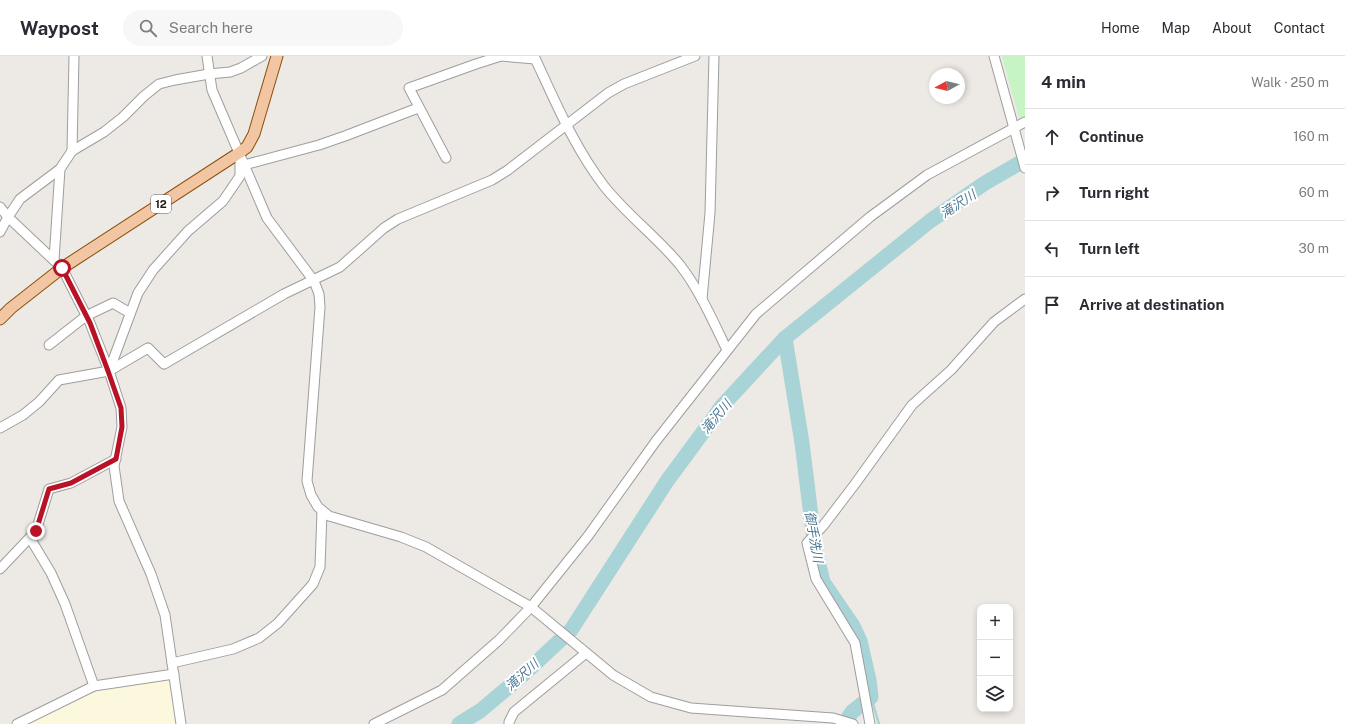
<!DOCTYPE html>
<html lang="en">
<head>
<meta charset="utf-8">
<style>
  body { margin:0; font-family:"Public Sans","Noto Sans JP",sans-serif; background:#f7f7f7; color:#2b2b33 }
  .controls { position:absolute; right:12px; bottom:12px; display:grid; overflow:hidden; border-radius:8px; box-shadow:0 2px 6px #0003 }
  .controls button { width:36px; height:36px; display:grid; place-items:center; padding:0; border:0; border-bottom:1px solid #e1e1e2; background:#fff; color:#2b2b33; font:20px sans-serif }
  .compass { position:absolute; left:929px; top:12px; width:36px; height:36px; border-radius:50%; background:#fff; box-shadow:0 2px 6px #0003; rotate:262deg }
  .stop { position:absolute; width:12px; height:12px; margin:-9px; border:3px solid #b91126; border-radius:50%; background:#fff }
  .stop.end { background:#b91126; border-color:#fff; box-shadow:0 1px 4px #0008 }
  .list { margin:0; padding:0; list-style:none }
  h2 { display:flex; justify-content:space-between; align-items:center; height:52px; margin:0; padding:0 16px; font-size:17px }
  h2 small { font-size:13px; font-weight:400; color:#7c7c81 }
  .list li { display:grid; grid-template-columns:26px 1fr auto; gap:12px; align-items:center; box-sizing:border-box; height:56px; padding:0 16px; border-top:1px solid #e1e1e2 }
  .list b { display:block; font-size:15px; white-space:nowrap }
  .list em { font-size:13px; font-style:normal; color:#7c7c81 }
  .icon { flex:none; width:22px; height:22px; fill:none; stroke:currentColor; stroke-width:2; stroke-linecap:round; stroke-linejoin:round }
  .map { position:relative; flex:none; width:1025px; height:668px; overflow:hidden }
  header { display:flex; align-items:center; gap:24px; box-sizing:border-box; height:56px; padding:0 20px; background:#fff; border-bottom:1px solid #e1e1e2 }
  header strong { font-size:19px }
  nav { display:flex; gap:22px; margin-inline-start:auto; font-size:14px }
  .search { width:280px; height:36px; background:#f7f7f7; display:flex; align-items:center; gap:10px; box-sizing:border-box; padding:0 14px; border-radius:22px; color:#7c7c81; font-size:15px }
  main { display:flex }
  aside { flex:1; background:#fff }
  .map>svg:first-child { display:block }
  .education { fill:#fcf8de }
  .park { fill:#c6f4c4 }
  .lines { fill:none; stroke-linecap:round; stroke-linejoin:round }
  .stream { stroke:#a8d3d7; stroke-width:2.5 }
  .river { stroke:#a8d3d7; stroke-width:15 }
  .minor-casing { stroke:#9e9e9e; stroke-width:11 }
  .major-casing { stroke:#89500d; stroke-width:13 }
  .minor { stroke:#fff; stroke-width:9 }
  .major { stroke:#f3c6a3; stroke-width:11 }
  .route { stroke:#b91126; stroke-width:5 }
  .labels { text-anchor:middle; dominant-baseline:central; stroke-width:4; stroke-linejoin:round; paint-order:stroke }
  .shield { fill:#fff; stroke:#616161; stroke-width:1 }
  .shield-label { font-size:11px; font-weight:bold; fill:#1d1d1d }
  .water-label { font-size:13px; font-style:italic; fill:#4c7995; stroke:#fff }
</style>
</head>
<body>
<header>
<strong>Waypost</strong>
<div class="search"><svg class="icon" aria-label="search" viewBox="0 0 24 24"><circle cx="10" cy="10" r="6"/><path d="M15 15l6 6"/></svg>Search here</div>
<nav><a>Home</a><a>Map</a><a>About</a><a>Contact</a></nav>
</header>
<main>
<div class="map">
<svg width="1025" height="668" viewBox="0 0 1025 668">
  <rect width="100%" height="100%" fill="#ede9e4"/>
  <!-- education -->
  <path class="education" d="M169,623l7,45h-152l75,-36z"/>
  <!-- park -->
  <path class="park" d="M1002,0h23v62l-2,1 -4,-2z"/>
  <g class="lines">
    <!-- stream -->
    <path class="stream" d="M871,641l8,27"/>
    <!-- river -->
    <g class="river">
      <path d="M785,282l17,105 13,105 8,34 30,44 7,15 9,39 2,17 -19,15 -8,12"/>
      <path d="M459,668l21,-13 44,-37 47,-44 96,-149 45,-61 9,-13 64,-69 145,-117 55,-38 40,-23"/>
    </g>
    <!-- minor casing -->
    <g class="minor-casing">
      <g id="minor">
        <path d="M207,0l5,34 55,128 47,63 5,13 1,13 -13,174 4,14 7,12 11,9 72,21 25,10 105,60 82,68 38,22 40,11 142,10 20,6"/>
        <path d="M534,0c21,45 40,91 70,130 23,29 53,51 76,79 20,26 33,56 47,85"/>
        <path d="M994,0l31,112"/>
        <path d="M72,95l2,-95"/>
        <path d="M446,102l-37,-70 67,-24 25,-8 34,3"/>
        <path d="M244,109l75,-20 26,-9 73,-28"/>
        <path d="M0,151l8,10 54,51 28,55 19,48 12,37 1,19 -8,39 5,35 32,73 14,41 16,109"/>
        <path d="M0,176l8,-15 12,-18 40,-30 12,-18 32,-19 19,-15 21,-21 15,-12 16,-4 34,-6 21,-2 11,-4 21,-12"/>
        <path d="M54,204l6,-91"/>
        <path d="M702,243l8,-86 4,-157"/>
        <path d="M49,289l37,-29 27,-13 17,10"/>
        <path d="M109,315l29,-78 15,-23 35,-39 35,-30 17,-25v-16"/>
        <path d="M0,372l23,-13 16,-13 20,-22 50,-9 39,-23 16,16 120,-70 56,-27 44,-39 14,-9 94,-39 16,-10 100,-77 16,-9 71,-28"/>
        <path d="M30,482l21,35 14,31 29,82"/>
        <path d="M0,513l36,-38 13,-42 22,-6 45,-24"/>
        <path d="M172,607l61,-14 26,-11 19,-15 35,-39 7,-17 2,-56"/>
        <path d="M17,668l77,-38 80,-12"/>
        <path d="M374,668l68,-34 57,-50 32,-33 57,-71 68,-95 100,-127 114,-97 57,-42 98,-53"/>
        <path d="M509,668v-2l5,-10 72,-59"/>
        <path d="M870,668l-15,-81 -39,-64 -9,-36 16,-17 32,-42 57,-79 39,-35 43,-48 31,-23"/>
      </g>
    </g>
    <!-- major casing -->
    <g class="major-casing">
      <path id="major" d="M0,263l11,-11 51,-40 177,-115 8,-6 7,-13 23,-78"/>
    </g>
    <!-- minor -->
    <use href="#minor" class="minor"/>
    <!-- major -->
    <use href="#major" class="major"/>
  </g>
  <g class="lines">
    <!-- route -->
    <path class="route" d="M36,475l13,-42 22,-6 45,-24 6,-32 -1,-19 -13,-37 -18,-48 -28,-55"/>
  </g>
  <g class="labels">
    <!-- shield labels -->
    <rect class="shield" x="151" y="139" width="20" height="18" rx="3"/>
    <g class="shield-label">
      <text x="161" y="148">12</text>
    </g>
    <!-- water labels -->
    <g class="water-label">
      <text transform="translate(958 148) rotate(-33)">滝沢川</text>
      <text transform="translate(716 361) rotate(-50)">滝沢川</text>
      <text transform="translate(814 481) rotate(80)">御手洗川</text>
      <text transform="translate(522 619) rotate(-42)">滝沢川</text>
    </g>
  </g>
</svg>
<div class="controls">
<button>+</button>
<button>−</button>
<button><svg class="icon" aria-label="layers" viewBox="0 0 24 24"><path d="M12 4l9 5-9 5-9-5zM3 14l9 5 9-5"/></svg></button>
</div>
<svg class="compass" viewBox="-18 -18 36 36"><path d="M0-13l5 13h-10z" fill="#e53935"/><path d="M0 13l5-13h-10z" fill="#7c7c81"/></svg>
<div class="stop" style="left:62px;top:212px"></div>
<div class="stop end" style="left:36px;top:475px"></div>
</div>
<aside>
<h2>4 min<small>Walk · 250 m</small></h2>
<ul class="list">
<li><svg class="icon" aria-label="ahead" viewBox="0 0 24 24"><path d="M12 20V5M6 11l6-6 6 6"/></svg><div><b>Continue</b></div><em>160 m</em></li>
<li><svg class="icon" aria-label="right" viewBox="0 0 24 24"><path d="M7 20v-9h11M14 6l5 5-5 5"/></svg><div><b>Turn right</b></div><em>60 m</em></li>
<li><svg class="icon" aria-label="left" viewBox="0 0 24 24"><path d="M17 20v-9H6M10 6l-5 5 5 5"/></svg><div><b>Turn left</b></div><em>30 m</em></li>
<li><svg class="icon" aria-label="arrive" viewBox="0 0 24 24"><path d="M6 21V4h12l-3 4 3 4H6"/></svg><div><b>Arrive at destination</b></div></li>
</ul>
</aside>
</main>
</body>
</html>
